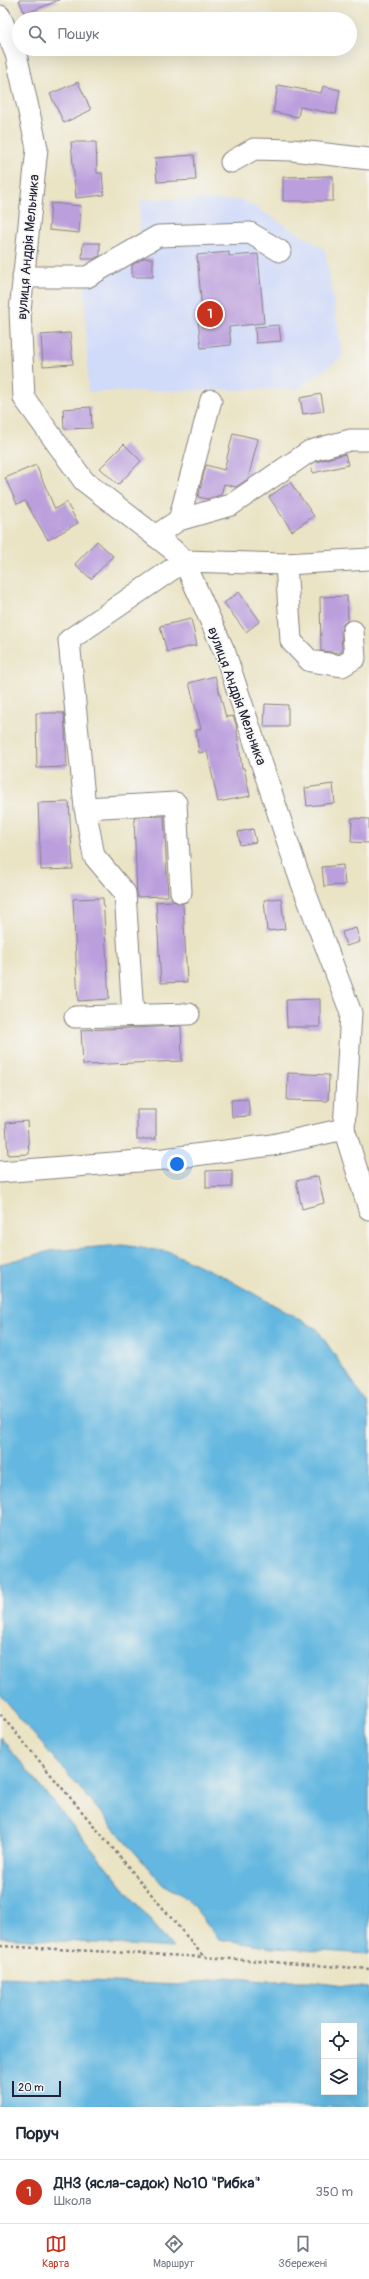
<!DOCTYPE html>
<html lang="uk">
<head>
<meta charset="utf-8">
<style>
  body { margin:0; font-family:Pangolin,sans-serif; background:#f6f6f7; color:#1f2937 }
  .controls { position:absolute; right:12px; bottom:12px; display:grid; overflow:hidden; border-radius:0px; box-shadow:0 4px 16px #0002 }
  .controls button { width:36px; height:36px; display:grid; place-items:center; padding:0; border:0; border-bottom:1px solid #e0e1e3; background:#fff; color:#1f2937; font:20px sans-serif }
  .scale { position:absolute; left:12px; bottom:10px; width:49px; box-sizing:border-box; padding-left:4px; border:2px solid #22223b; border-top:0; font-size:11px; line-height:14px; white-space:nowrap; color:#22223b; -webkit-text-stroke:3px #f6f6f2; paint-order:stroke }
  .you { position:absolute; left:177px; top:1164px; width:14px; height:14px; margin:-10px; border:3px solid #fff; border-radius:50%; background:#1a73e8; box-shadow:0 0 0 6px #1a73e833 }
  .badge { display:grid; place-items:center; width:26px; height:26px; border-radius:50%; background:#c8321e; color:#fff; font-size:13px; font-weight:700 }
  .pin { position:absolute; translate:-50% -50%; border:2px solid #fff; box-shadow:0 1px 4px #0006 }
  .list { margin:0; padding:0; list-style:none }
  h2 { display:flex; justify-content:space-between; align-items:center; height:52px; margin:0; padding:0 16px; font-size:17px }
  h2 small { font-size:13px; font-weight:400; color:#747a83 }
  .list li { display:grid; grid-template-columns:26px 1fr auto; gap:12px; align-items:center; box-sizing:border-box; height:64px; padding:0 16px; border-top:1px solid #e0e1e3 }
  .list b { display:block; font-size:15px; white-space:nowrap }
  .list p { margin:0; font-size:13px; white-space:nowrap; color:#747a83 }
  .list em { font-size:13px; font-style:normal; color:#747a83 }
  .icon { flex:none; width:22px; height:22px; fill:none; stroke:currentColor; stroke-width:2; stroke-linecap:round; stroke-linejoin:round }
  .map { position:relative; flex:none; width:369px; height:2107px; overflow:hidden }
  .search { position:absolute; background:#fff; box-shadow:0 4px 16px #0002; left:12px; right:12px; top:12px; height:44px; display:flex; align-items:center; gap:10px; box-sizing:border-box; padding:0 14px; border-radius:22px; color:#747a83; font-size:15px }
  .sheet { height:116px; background:#fff }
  nav { display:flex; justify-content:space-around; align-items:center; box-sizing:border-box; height:56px; border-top:1px solid #e0e1e3; background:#fff; font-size:11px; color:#747a83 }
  nav a { display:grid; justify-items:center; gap:2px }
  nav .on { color:#c8321e }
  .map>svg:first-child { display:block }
  .built { fill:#d0daf9 }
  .water { fill:#64b7e0; stroke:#436c8e; fill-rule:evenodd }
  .building { fill:#bb9fdd }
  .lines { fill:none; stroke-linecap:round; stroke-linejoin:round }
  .minor-casing { stroke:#868280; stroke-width:23 }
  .path { stroke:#868280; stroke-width:2.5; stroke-dasharray:3 3; stroke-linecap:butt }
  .minor { stroke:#fff; stroke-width:21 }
  .labels { text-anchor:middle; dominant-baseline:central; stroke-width:3.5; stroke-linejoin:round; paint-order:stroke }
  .street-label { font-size:14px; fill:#22223b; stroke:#f6f6f2 }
</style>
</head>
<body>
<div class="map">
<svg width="369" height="2107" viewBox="0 0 369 2107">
  <rect width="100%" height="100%" fill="#f6f6f2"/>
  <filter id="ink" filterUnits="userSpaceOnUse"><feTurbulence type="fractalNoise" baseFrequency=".025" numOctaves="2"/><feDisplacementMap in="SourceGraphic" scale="8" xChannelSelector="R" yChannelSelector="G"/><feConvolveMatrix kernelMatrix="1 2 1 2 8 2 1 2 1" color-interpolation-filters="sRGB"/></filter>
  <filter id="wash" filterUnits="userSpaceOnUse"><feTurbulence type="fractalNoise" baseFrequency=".012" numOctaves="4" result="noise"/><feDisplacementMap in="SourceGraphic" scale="16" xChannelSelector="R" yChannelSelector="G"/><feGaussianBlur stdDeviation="0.9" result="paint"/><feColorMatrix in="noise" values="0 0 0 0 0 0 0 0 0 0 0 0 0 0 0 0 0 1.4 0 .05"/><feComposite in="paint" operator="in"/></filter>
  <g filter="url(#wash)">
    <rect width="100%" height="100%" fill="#eae3c4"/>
    <!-- built -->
    <path class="built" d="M141,199l102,1 82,49 18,108 -45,32 -210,3 -4,-121 55,-31z"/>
    <!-- water -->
    <g class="water">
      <path d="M122,1245l48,7 52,24 95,53 50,74 2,14v537l-97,-6 -53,-9 -32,-41 -25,-14 -162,-189v-431l50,-13z"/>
      <path d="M0,1737l173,211 -173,-11z"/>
      <path d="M0,1977l178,8 50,-8 35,4h49l57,7v119h-369zM324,2026h30v66h-30z"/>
    </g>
    <g id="blocks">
      <!-- building -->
      <g class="building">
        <path d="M19,0h40l-34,14z"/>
        <path d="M78,82l13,28 -27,13 -14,-29z"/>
        <path d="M278,85l43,8 2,-7 17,4 -4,24 -36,-7 -2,10 -25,-5z"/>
        <path d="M71,142h25l1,31h5l2,22 -28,3z"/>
        <path d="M194,155l2,25 -39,2 -2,-24z"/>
        <path d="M333,176v25h-50v-24z"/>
        <path d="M51,203l30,3 -2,27 -30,-3z"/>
        <path d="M83,243h17v13l-7,3h-11z"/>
        <path d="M229,252v4l29,-2 6,69 -35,4 2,18 -30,3 -4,-37 5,-1 -5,-55z"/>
        <path d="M144,258h9v19h-21v-12z"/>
        <path d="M279,325l2,16 -25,2 -1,-16z"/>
        <path d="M70,333l3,31 -30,2 -2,-31z"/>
        <path d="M321,394l3,17 -21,3 -3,-16z"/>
        <path d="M91,407l1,21 -28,1 -1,-20z"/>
        <path d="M233,433l25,6 -10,40 -12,8 -12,-3 -3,11 -14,4 -9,-2 8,-32 18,5z"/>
        <path d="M124,444l17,17 -23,24 -18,-17z"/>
        <path d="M345,454l3,11 -35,8 -2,-8 4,-3z"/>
        <path d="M36,465l19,44 11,-7 12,21 -30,17 -23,-39 -8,3 -12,-26z"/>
        <path d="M290,482l24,34 -22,15 -23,-34z"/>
        <path d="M97,541l16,15 -22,23 -16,-15z"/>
        <path d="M239,592l21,29 -14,11 -22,-29z"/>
        <path d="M347,596l1,24 -6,5 -1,7 1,20 -3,1 -18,-2 -1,-54z"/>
        <path d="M191,619l6,26 -30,7 -7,-26z"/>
        <path d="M215,676l11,41 7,-1 3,8 6,44h2l6,28 -32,6 -11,-51 -8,2 -3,-23 5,-1 -12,-46z"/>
        <path d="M265,704l23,1v22h-24z"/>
        <path d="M36,713h28l3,54 -30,1z"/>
        <path d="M333,784l2,19 -28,3 -2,-18z"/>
        <path d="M69,802l4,67 -32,1 -3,-67z"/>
        <path d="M164,816l4,80 -31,1 -3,-80z"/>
        <path d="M352,818l17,1v24l-18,-1z"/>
        <path d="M253,829l3,13 -16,3 -2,-13z"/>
        <path d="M343,865l2,20 -21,1 -2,-19z"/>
        <path d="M103,898l6,101 -31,2 -5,-102z"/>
        <path d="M281,898l4,31 -18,2 -3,-31z"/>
        <path d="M173,901l10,3 4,78 -26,1 -5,-81z"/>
        <path d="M356,928l4,14 -14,4 -4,-14z"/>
        <path d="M320,999v28h-33l-1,-27z"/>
        <path d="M181,1026l1,35 -99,4 -2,-35z"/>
        <path d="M288,1073l41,2 -1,26 -41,-1z"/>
        <path d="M248,1099l2,17 -18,1 -1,-17z"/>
        <rect x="137" y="1110" width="19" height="29"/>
        <path d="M27,1121l2,33 -21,1 -2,-32z"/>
        <path d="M232,1170v17l-26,1v-17z"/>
        <path d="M318,1176l6,27 -22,6 -6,-28z"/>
      </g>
    </g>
  </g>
  <g filter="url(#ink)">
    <use href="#blocks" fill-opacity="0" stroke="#868280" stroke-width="1"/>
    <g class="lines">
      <!-- minor casing -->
      <g class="minor-casing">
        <g id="minor">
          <path d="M0,16l16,38 21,94 -17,163 4,87 60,83 88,68 12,12 41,92 73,220 53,140 -7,116 25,80"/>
          <path d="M231,162l23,-13 38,1 77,9"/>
          <path d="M23,277h64l71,-41 92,-3 30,18"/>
          <path d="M179,520l32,-120"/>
          <path d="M155,536l24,-16 52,-15 79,-54 40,-11h19"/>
          <path d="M286,564l5,77 19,20 32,5 13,-8 -2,-27"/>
          <path d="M85,808l91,-5 5,89"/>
          <path d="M133,1015l-8,-122 -31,-37 -9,-48 -16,-168 115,-79 102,3 83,-5"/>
          <path d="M75,1017l114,-3"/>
          <path d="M0,1172l164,-13 108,-14 72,-16"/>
        </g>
      </g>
      <!-- path -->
      <g class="path">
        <path d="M0,1714l204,243 165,12"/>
        <path d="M0,1946l203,11"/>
      </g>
      <!-- minor -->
      <use href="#minor" class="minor"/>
    </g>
  </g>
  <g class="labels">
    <!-- street labels -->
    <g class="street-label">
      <text transform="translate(28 247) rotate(-85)">вулиця Андрія Мельника</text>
      <text transform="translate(237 696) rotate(70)">вулиця Андрія Мельника</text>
    </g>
  </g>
</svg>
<div class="controls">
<button><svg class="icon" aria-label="locate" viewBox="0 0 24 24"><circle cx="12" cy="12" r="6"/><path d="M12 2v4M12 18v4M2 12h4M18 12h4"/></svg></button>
<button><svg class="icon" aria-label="layers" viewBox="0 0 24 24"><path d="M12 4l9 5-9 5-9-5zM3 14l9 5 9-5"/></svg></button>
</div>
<div class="scale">20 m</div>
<div class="you"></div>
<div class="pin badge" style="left:210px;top:314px">1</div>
<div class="search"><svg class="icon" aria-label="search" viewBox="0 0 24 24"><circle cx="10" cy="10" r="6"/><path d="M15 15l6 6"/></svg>Пошук</div>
</div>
<section class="sheet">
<h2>Поруч<small></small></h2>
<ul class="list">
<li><span class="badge">1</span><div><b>ДНЗ (ясла-садок) №10 &quot;Рибка&quot;</b><p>Школа</p></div><em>350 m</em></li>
</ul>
</section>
<nav>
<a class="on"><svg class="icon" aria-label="map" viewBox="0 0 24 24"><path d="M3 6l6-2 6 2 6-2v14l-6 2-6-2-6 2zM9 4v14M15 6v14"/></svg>Карта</a>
<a><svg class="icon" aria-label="directions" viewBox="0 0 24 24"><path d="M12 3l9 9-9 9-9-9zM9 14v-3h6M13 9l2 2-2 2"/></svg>Маршрут</a>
<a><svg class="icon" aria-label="saved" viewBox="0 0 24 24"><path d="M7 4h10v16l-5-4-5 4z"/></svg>Збережені</a>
</nav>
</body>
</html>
